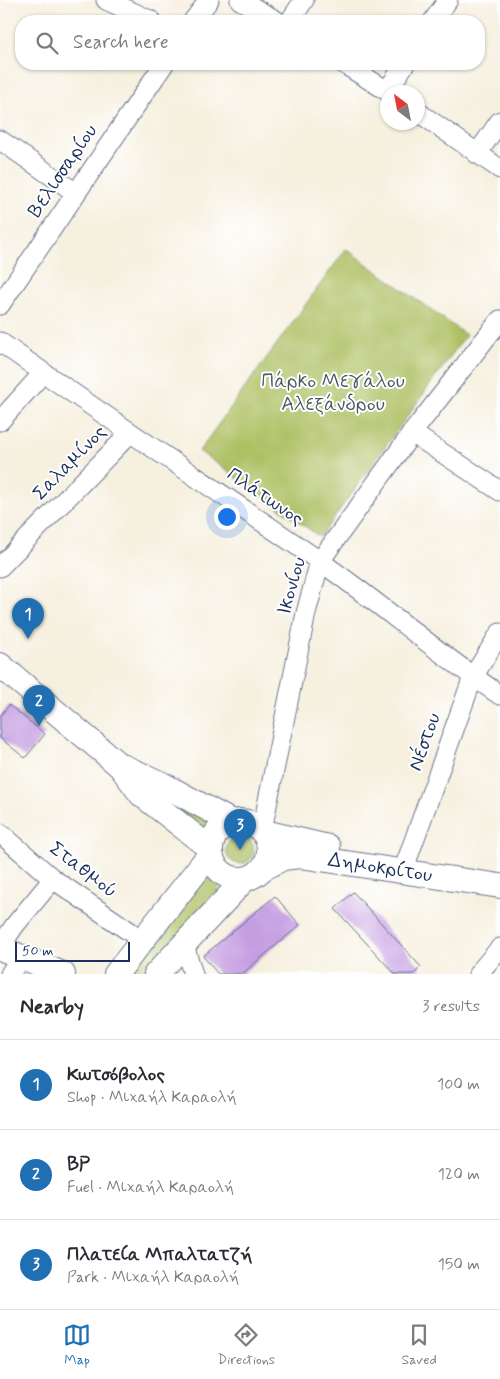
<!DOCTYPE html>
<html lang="en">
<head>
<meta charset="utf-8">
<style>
  body { margin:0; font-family:Mynerve,sans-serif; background:#f7f7f7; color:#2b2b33 }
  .compass { position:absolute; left:380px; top:85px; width:45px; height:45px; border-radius:50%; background:#fff; box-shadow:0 1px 4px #0004; rotate:328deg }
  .scale { position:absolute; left:15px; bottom:12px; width:115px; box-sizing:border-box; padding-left:5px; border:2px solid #1b2f5e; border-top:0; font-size:14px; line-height:18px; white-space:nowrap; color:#1b2f5e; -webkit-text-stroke:4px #fff; paint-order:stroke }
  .you { position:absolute; left:226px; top:516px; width:18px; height:18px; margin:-12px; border:4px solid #fff; border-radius:50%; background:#1a73e8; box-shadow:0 0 0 8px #1a73e833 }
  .badge { display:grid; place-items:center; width:32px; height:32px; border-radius:50%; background:#1f6fb2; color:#fff; font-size:16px; font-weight:700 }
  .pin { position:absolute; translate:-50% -41px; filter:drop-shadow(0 1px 2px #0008) }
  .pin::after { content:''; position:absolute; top:26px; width:18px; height:15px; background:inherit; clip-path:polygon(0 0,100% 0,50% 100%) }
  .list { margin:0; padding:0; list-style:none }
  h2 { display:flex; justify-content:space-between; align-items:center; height:65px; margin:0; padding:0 20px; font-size:21px }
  h2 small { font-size:16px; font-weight:400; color:#7c7c81 }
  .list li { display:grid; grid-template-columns:32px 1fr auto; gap:15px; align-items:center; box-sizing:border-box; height:90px; padding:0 20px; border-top:1px solid #e1e1e2 }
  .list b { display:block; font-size:19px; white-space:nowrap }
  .list p { margin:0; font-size:16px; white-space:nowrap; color:#7c7c81 }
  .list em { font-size:16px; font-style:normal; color:#7c7c81 }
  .icon { flex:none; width:28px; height:28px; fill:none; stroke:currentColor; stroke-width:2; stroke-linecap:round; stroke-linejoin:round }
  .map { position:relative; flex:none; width:500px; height:974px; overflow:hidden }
  .search { position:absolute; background:#fff; box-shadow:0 1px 4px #0004; left:15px; right:15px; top:15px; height:55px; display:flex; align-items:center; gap:12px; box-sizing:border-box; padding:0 18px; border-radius:20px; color:#7c7c81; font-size:19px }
  .sheet { height:335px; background:#fff }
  nav { display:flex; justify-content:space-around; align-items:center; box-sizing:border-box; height:70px; border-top:1px solid #e1e1e2; background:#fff; font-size:14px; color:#7c7c81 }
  nav a { display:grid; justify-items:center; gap:2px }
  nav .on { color:#1f6fb2 }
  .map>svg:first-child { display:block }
  .green { fill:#afc063; stroke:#657860 }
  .building { fill:#c59ee2 }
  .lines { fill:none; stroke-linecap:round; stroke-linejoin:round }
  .minor-casing { stroke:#68738b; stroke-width:21 }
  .major-casing { stroke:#68738b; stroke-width:26 }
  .minor { stroke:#fff; stroke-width:19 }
  .major { stroke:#fff; stroke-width:24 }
  .labels { text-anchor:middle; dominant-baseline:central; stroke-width:4; stroke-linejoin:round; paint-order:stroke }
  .street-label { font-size:20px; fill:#1b2f5e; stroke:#fff }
  .park-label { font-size:20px; fill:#475a60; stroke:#fff }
</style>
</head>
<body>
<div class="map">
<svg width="500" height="974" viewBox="0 0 500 974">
  <rect width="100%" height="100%" fill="#fff"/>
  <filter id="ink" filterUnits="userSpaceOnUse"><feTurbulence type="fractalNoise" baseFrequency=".02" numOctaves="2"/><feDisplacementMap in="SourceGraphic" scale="10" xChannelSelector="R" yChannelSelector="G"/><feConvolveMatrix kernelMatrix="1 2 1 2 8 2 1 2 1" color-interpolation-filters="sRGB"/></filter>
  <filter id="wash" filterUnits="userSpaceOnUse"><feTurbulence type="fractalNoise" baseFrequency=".0096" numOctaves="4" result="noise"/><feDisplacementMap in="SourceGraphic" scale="20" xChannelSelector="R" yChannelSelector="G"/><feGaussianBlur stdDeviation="1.12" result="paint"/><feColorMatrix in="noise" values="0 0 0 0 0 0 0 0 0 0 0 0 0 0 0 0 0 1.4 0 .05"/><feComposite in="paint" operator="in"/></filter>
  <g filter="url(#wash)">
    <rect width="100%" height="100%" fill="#f6f0df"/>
    <!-- green -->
    <g class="green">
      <path d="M346,249l120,86 -146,202 -121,-86z"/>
      <path d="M153,792l60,29 -12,14z"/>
      <circle cx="240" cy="850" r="14"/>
      <path d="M208,874c8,3 11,7 11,15l-67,85h-27z"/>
    </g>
    <g id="blocks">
      <!-- building -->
      <g class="building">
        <path d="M9,705l36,29 -20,24 -25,-20v-22z"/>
        <path d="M353,892l68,75 -7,7h-19l-60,-65z"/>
        <path d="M275,896l25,29 -58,49h-24l-15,-18z"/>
      </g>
    </g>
  </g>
  <g filter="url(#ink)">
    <use href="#blocks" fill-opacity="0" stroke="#68738b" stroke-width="1"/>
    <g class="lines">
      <!-- minor casing -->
      <g class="minor-casing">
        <g id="minor">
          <path d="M106,0l46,21"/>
          <path d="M240,0l37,21"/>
          <path d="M193,21l16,-21"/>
          <path d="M290,21l14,-21"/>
          <path d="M433,21l15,-21"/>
          <path d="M344,64l45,28"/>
          <path d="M387,91l18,-27"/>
          <path d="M418,112l82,57"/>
          <path d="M0,140l76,53"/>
          <path d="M477,154l23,-33"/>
          <path d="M0,305l164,-241"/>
          <path d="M0,342c105,75 212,145 318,218 62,43 119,93 182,135"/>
          <path d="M0,421l43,-48"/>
          <path d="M412,433l88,58"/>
          <path d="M0,567l130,-134"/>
          <path d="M262,830l44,-217 14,-52 92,-128 88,-113"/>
          <path d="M0,833l53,46 89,61"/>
          <path d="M403,871l70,-194 27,-44"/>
          <path d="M184,945l9,29"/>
          <path d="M0,947l15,-22 38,-46"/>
          <path d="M10,974l11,-17"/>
          <path d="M478,974l22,-26"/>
        </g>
      </g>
      <!-- major casing -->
      <g class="major-casing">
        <g id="major">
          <path d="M0,665l120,101 21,28 70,55"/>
          <path d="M122,766l40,18 70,38"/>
          <circle cx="240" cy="850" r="29"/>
          <path d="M264,832l64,15"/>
          <path d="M262,869l21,-11 17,-2 200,30"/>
          <path d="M0,948l63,26"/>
          <path d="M116,974l87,-111 8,-9"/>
          <path d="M156,974l89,-95"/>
        </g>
      </g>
      <!-- minor -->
      <use href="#minor" class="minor"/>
      <!-- major -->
      <use href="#major" class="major"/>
    </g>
  </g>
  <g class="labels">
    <!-- street labels -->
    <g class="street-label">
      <text transform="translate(63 171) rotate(-56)">Βελισσαρίου</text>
      <text transform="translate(70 463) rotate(-46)">Σαλαμίνος</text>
      <text transform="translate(265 497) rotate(34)">Πλάτωνος</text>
      <text transform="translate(292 586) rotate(-74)">Ικονίου</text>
      <text transform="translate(425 742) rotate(-70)">Νέστου</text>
      <text transform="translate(380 868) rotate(9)">Δημοκρίτου</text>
      <text transform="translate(83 870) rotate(37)">Σταθμού</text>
    </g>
    <!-- park labels -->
    <g class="park-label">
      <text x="333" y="381">Πάρκο Μεγάλου<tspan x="333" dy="23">Αλεξάνδρου</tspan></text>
    </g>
  </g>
</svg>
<svg class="compass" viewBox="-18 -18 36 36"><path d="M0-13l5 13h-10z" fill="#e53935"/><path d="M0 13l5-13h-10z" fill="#7c7c81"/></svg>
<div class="scale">50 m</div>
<div class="you"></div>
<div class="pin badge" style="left:28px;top:639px">1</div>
<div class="pin badge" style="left:39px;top:726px">2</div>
<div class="pin badge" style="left:240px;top:850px">3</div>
<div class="search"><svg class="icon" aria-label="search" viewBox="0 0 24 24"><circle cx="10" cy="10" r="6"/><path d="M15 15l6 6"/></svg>Search here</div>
</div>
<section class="sheet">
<h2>Nearby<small>3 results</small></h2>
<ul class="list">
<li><span class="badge">1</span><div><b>Κωτσόβολος</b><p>Shop · Μιχαήλ Καραολή</p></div><em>100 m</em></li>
<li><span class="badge">2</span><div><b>BP</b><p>Fuel · Μιχαήλ Καραολή</p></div><em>120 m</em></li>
<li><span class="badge">3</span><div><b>Πλατεία Μπαλτατζή</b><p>Park · Μιχαήλ Καραολή</p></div><em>150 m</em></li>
</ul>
</section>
<nav>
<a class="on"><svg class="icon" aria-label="map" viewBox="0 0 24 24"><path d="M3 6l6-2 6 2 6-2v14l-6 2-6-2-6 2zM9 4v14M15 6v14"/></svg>Map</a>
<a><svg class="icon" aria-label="directions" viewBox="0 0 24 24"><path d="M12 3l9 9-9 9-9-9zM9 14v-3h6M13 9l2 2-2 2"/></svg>Directions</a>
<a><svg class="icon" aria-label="saved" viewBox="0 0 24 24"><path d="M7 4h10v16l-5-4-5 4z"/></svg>Saved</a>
</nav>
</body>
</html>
